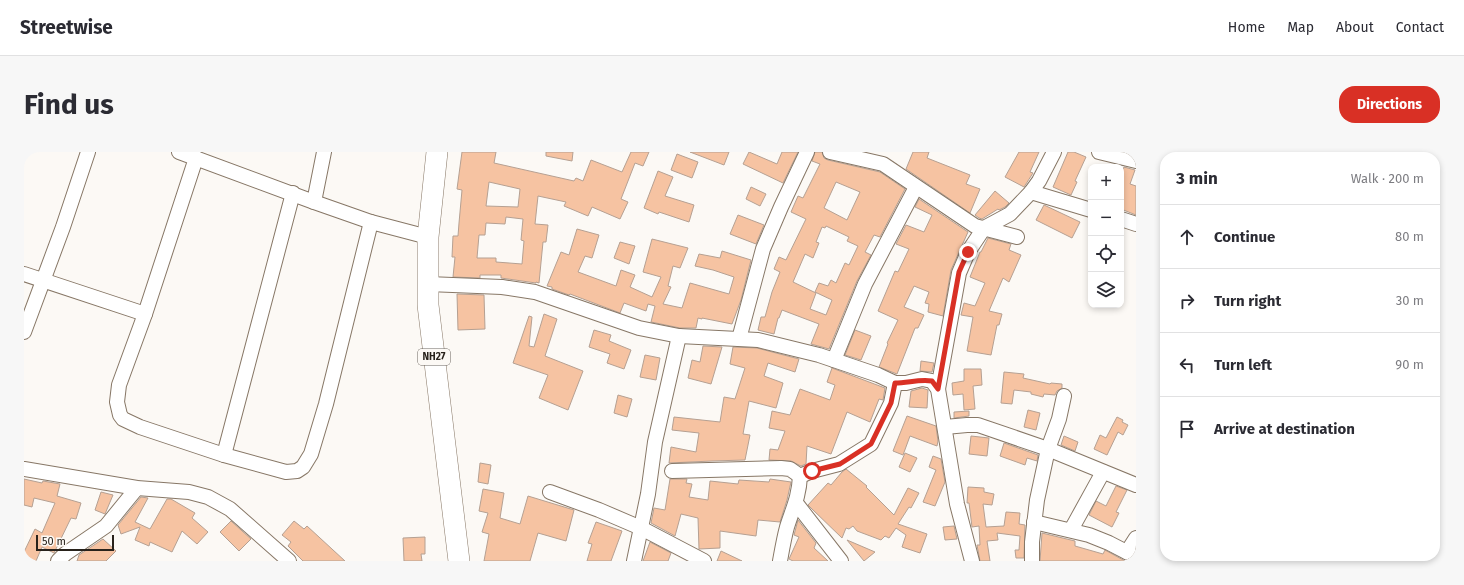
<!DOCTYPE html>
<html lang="en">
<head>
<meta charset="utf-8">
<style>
  body { margin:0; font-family:"Fira Sans",sans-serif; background:#f7f7f7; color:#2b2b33 }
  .controls { position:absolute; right:12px; top:12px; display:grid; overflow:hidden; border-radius:8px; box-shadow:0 2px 6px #0003 }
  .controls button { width:36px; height:36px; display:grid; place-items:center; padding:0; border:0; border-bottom:1px solid #e1e1e2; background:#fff; color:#2b2b33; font:20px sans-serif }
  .scale { position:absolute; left:12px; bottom:10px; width:78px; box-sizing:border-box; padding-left:4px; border:2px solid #28221b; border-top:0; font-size:11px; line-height:14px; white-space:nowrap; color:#28221b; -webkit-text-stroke:3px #fcf9f5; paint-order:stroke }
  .stop { position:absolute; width:12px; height:12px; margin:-9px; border:3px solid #d93025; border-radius:50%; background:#fff }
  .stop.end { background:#d93025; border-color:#fff; box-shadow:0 1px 4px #0008 }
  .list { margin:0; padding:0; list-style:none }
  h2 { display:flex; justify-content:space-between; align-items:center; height:52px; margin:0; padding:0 16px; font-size:17px }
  h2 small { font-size:13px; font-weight:400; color:#7c7c81 }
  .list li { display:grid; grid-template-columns:26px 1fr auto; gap:12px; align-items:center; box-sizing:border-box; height:64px; padding:0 16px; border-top:1px solid #e1e1e2 }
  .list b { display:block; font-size:15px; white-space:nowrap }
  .list em { font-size:13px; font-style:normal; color:#7c7c81 }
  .icon { flex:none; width:22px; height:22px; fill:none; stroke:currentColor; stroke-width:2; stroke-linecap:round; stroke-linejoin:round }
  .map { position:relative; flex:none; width:1112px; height:409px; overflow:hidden; border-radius:16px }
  header { display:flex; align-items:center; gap:24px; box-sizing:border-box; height:56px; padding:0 20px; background:#fff; border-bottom:1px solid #e1e1e2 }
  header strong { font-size:19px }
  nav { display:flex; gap:22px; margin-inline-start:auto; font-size:14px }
  .intro { display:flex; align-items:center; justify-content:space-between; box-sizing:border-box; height:96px; padding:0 24px }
  h1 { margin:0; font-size:28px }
  .button { padding:10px 18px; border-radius:16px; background:#d93025; color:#fff; font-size:14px; font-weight:700 }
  main { display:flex; gap:24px; padding:0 24px }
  aside { flex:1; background:#fff; border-radius:16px; box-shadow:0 2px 6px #0003 }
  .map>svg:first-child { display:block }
  .building { fill:#f6c3a2; stroke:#b5a092; fill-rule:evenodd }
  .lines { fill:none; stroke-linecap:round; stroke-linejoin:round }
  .minor-casing { stroke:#877766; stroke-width:16 }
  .highway-casing { stroke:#877766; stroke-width:22 }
  .minor { stroke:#fff; stroke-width:14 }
  .highway { stroke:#fff; stroke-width:21 }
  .route { stroke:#d93025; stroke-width:5 }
  .labels { text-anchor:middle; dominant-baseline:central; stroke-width:4; stroke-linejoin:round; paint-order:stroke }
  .shield { fill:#fcf9f5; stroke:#68625c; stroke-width:1 }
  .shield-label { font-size:10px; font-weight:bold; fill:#28221b }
</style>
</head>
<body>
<header>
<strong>Streetwise</strong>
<nav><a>Home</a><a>Map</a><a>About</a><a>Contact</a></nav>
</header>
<div class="intro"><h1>Find us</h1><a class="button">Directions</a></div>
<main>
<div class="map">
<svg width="1112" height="409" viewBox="0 0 1112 409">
  <rect width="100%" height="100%" fill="#fcf9f5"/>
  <!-- building -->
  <g class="building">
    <path d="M438,0h34l-2,11 80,18 2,-3 7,3 8,-21 31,12 9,-20h18l-6,14 -8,-3 -14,36 7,3 -8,17 -28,-12 -4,9 -24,-10 2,-4 -28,-6 -3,28 13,1 -2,17h-3l-4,41 -3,-1v1l-35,-5v-3h-21v3l-27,-1 2,-20h-3l1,-21h5l1,-13 3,-33 -5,-1zM465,30l31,7 -2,18 -32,-1zM482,65l17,2 -2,21 3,1 -2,23 -26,-2v-4h-19l2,-23h6l1,-12 19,1z"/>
    <path d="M522,0h27l-1,9 -26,-5z"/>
    <path d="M666,0h39l-5,13z"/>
    <path d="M725,0l28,12 5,-12h16l-15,31 -40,-19z"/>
    <path d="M791,0h7l2,6 4,2 52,12 25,17 -25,48 -6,-2 -9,17 6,3 -14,26 -28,68 -18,-5 8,-20 -37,-14 -3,8h-1l-4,16 -16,-4 3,-13h4l7,-25 8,-20 -6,-3 5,-12 7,3 20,-41 -15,-7 7,-16 5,2 17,-34 -8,-3zM812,30l24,10 -13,28 -23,-12zM802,74l23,11 -2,4 11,5 -9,19 -4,-2 -9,20 -5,-3 -3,6 -9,-3 -4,9 17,8 -6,15 -16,-6 6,-16 -23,-11 12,-28 8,4 6,-15 -3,-1 6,-15 3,1z"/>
    <path d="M889,0h16l-2,6 43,17 -4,9 14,5 -10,24 -64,-44z"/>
    <path d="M995,0h20l-9,20 3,1 -9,14 -19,-10z"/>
    <path d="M1044,0h6l12,5 -11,24 2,1 -6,13 -18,-8z"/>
    <path d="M653,2l21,8 -6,16 -21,-8z"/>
    <path d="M1100,15l11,3 -5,14 6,2v29l-15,-6v-35z"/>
    <path d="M634,19l15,6 -8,19 29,9 -5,17 -30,-10 -1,2 -14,-6z"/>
    <path d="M727,35l15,7 -6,12 -14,-7z"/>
    <path d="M971,39l14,12 -4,4 -6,3 -1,-1 -16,10 -3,-1 -4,-3z"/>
    <path d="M895,47l49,33 -17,38 -8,46 -15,-4 1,-8 -4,-1 4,-11 -15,-6 -10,21 20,8 -6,13h-3l-18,46 -18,-7 9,-23 -1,-1 11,-23 -20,-9 17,-40 3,1 11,-23 -13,-5 10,-19 18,7 8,-17 -17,-8z"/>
    <path d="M1020,53l36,17 -8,16 -36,-18z"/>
    <path d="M714,63l26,10 -8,19 -26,-10z"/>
    <path d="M553,77l22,6 -7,23 -7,-2 -7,16 38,14 5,-16 14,5 -5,12 22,10 9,-20 -18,-5 9,-33 36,9 -8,20 -7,-2 -5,20 3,1 -8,17 19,4 8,-25 39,11 5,-17 -21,-7 -18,-4 4,-12 21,4 2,-7 29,9 -10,40 -9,24 -30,-6v1l-4,-1 -2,10h-16l-29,-6 4,-16 -7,-2 -2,7 -22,-8 -4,10 -50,-19 -1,1 -17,-6v-2l-5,-1 14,-34 8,3z"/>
    <path d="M964,86l23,6 -2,6 12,5 -12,27 -6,-4 -14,33 13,3 -3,11h-2l-6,30 -24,-4 6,-34 -12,-2 3,-12 11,3 10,-23 -15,-6 10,-25h1z"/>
    <path d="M596,90l15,4 -6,18 -15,-6z"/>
    <path d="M433,142l27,1 1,34 -27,1z"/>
    <path d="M520,162l13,5 -12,37 38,15 -15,39 -29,-12 9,-23 -35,-12 16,-47 3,1 -3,29 5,1z"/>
    <path d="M570,178l17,5 -2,6 22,9 -7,19 -17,-6 3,-9 -21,-7z"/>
    <path d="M831,178l16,6 -10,24 -16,-5z"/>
    <path d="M679,194l19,1 -11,37 -23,-6 4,-18 8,2z"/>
    <path d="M709,195l24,1 42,11 -4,13 -27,-9 -4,13 19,7 -7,25 -27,-7 -6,33 7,1 -5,25 -33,1 -43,2 2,-16 25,5 3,-19 -27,-3 2,-13 46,5 4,-25 11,2 10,-31 -15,-4z"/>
    <path d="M621,203l15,3 -4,22 -16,-3z"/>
    <path d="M897,209l13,2 -2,9 -12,-1z"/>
    <path d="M808,216l53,20 -2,12 -4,-1 -9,23 -23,-10 -16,42 -24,-8 -1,18 -5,2 -10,-5 -22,-1 1,-11 8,1 7,-19 -16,-3 3,-17 18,4 10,-26 30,11 5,-15 -8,-3z"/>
    <path d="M940,217h17l1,16 -9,1 2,23 -11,1 -1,-16 -10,1 -1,-12 12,-2z"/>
    <path d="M980,220l20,2 -1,4 27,6 1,-1 11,1v4l-5,3 -2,4 -11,-1 -1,3 -12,-3v-2l-17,-2 -2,14 -11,-1z"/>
    <path d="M898,236l6,2 -1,18 -18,-1 2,-16z"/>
    <path d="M594,243l14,4 -5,18 -13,-4z"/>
    <path d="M1004,258l12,3 -4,17 -12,-3z"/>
    <path d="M945,259v5l-15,2v-6z"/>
    <path d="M883,264l29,10 2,15 -1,5 -27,-10 -7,19 -10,-4z"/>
    <path d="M1093,265l6,3 -1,2 6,3 -5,10 -5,-3 -11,23 -13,-6 6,-14 6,3z"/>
    <path d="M947,284l18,2 -2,18 -18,-2z"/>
    <path d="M1040,284l14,6 -3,9 -14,-6z"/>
    <path d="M980,291l34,12 -1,6 -10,-3 -2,7 -25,-9z"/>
    <path d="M881,301l12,5 -7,14 -11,-5z"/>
    <path d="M909,304l8,3 4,23 -10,24 -12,-4 13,-32 -7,-3z"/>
    <path d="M456,311l11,2 -3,19 -10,-2z"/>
    <path d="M822,317l21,17 -1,1 28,28 14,-27 11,5 -8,15 -2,-1 -11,17 29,10 -7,19 -18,-6 4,-12 -10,-7 -7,10 -4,-2 -4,4 -24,-9 -4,-5 -4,3 -3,-1 -4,10 -30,-29 -4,-4 20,-22 3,2 11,-13z"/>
    <path d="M0,327l18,4 1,-2 17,3 -3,12 24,7 -5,16 -5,-1 -17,35 -12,-6 -6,14h-12v-9l11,-23 7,4 13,-30 -21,-5 -2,9 -8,-2z"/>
    <path d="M646,327h17l-1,4 6,1 -3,13 19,3 2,-19 28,3 1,-4 30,2 1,-3 21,3 -4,18 -7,22 -22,-2 -2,16 -36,-5v17l-21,1 -1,-31 -17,-4 -6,22 -24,-13 3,-15 11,2z"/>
    <path d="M1092,334l11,4 -11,22 3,1 -7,14 -23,-12 7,-14 10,5z"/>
    <path d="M944,335l16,1v4l10,2 -2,11 -9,-1 3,23 18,-1 2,-14 14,1 -1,11 6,1 -1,33h-8l-1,-8h4l1,-14 -23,-3 1,7 -11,1 3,20h-10l-3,-16h3l-1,-19 -7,1 -3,-24h-2z"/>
    <path d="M459,337l21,4 -4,25 20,6 8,-28 46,14 -8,31 -28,-8 -8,28h-46l5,-27 -7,-2 6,-19 -9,-2z"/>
    <path d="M77,340l12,3 -8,19 -10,-4z"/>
    <path d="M117,345l7,1 -13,24 15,7 17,-30h4l24,14 -3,5 16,14 -11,12 -15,-13 -10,21 -22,-10 -1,4 -14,-6 5,-13 -19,7 -3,-9z"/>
    <path d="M774,368l18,23 -2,5 14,13h-35l-4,-2 10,-22 -5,-2z"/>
    <path d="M207,369l20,18 -12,12 -19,-19z"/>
    <path d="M270,369l10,8 3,-3 38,35h-42l-15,-15 3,-4 -9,-7z"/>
    <path d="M572,370l26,9 -11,30h-24l5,-17 -4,-1z"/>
    <path d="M930,374l3,13 -12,1 -2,-13z"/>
    <path d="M1018,381l33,8v5l28,8 2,-4 20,11h-85z"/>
    <path d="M401,385v17h-4l1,7h-18l-1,-23z"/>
    <path d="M79,387l13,12 -10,10h-29l2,-6z"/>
    <path d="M823,388l28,12 -11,9z"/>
    <path d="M626,390l21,11 -3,8h-25z"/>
    <path d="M697,399l21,10h-25z"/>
  </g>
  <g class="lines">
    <!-- minor casing -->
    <g class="minor-casing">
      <g id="minor">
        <path d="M155,0l135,50 57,20 57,15"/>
        <path d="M806,0l53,12 92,62 42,11"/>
        <path d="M1075,0l37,9"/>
        <path d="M172,6l-51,156 -26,71 -2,17 3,13 3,4 17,8 84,28 62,17 11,-1 6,-4 8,-13 15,-50 45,-182"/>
        <path d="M1007,40l60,18"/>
        <path d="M290,50l10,-50"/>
        <path d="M1097,67l15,5"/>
        <path d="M0,122l121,40"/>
        <path d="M404,132l74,3 33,5 104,36 40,8 79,4 61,15 59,20 17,8h11l16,-4 10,2 6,8 19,115 15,57"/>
        <path d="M0,180l39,-105 25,-75"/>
        <path d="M715,187l24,-90 18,-42 26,-55"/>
        <path d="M810,208l31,-76 51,-97"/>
        <path d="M914,237l21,-116 9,-21 16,-24 26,-14 21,-22 8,-11 15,-29"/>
        <path d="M921,275l22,-2h11l70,24 88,36"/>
        <path d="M200,303l69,-262"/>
        <path d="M0,317l113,19 52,4 19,5 22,12 59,52"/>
        <path d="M648,319l109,-3 9,1 10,7"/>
        <path d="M776,324l12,-5 27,-7 32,-20 20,-41 4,-20"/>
        <path d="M526,340l49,18 42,18 63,33"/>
        <path d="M772,351l45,58"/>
        <path d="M1010,370l55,13 20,8 27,14"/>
        <path d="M1047,378l32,-58"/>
        <path d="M1103,400l9,-14"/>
        <path d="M34,409l7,-7 41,-28 31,-38"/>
        <path d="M610,409l14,-67 7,-52 24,-106"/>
        <path d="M756,409c2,-11 4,-23 7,-34 6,-19 12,-30 13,-51"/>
        <path d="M1008,409v-19l5,-42 11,-51 11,-30 5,-23"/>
      </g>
    </g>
    <!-- highway casing -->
    <g class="highway-casing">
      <path id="highway" d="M413,0l-9,85v68l31,256"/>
    </g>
    <!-- minor -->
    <use href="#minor" class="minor"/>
    <!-- highway -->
    <use href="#highway" class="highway"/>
  </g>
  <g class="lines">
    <!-- route -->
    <path class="route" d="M788,319l28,-7 31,-20 20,-41 4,-20c13,0 24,-4 37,-2l6,8 21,-117 9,-20"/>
  </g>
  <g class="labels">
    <!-- shield labels -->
    <rect class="shield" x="394" y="197" width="32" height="16" rx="3"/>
    <g class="shield-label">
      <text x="410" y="205">NH27</text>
    </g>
  </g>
</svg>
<div class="controls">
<button>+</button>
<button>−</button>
<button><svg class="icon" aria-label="locate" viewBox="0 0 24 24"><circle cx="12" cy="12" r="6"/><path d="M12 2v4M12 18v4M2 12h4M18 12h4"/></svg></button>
<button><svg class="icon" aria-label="layers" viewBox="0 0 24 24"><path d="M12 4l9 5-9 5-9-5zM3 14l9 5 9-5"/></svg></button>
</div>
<div class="scale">50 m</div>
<div class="stop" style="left:788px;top:319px"></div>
<div class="stop end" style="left:944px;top:100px"></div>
</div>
<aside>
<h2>3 min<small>Walk · 200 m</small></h2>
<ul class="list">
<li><svg class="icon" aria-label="ahead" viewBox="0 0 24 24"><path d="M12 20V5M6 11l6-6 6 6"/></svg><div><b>Continue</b></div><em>80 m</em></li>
<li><svg class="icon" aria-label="right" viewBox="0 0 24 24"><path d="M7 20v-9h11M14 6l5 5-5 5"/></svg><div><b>Turn right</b></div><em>30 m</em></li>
<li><svg class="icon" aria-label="left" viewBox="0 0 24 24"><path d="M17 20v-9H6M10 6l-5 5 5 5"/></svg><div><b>Turn left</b></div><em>90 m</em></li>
<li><svg class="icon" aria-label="arrive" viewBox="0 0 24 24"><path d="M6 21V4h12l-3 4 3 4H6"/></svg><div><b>Arrive at destination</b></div></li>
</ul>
</aside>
</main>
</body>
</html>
